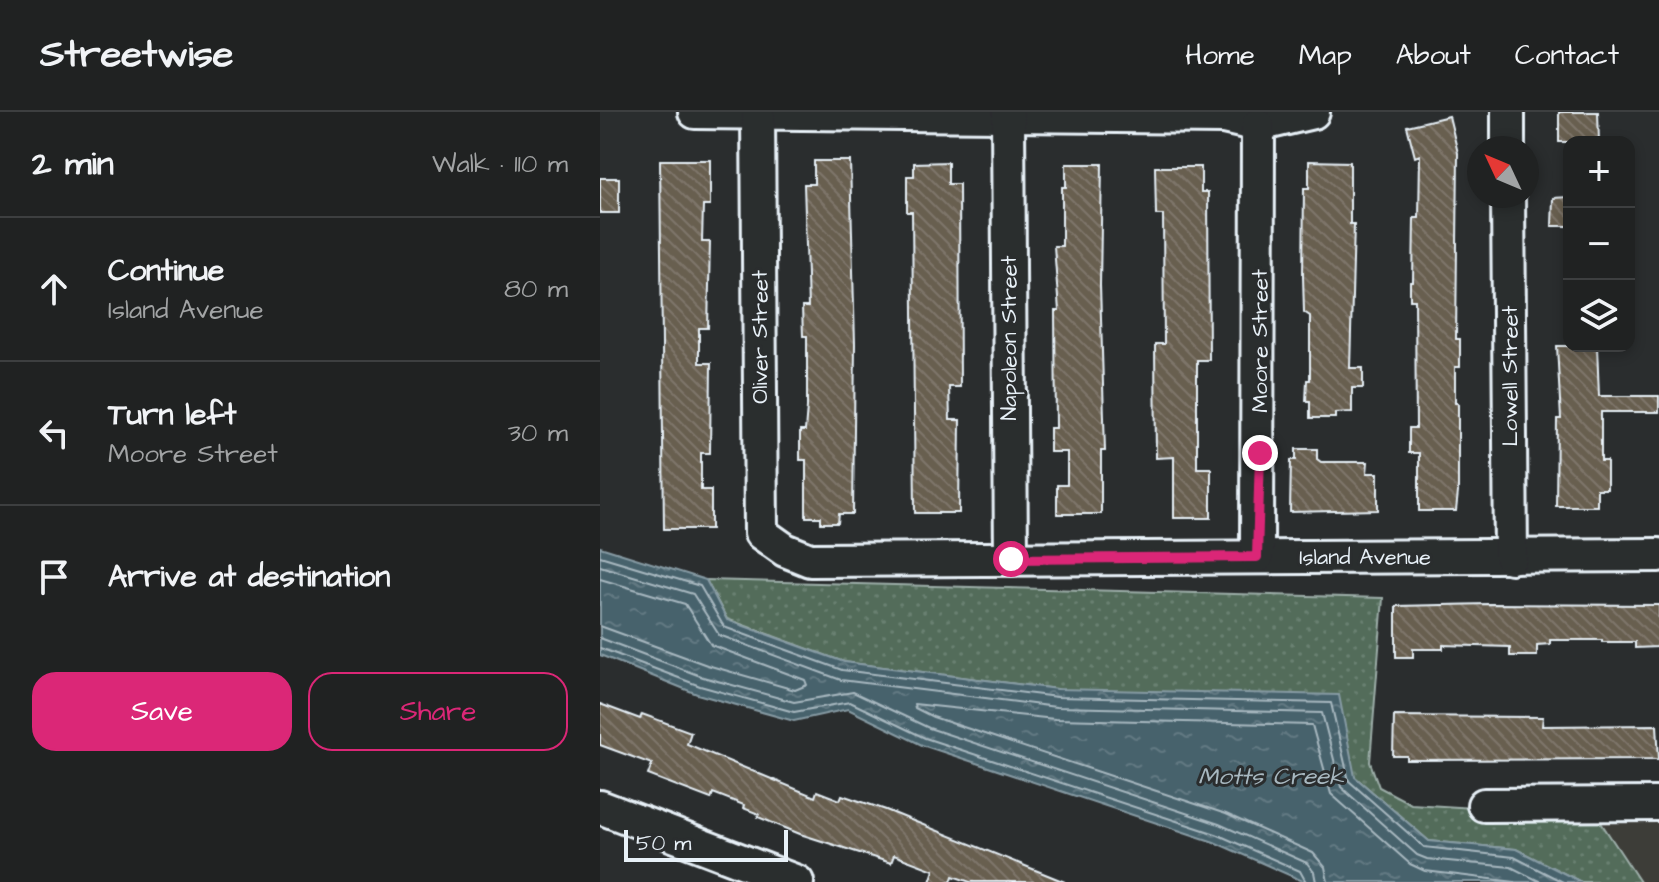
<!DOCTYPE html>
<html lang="en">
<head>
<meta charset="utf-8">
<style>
  body { margin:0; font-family:"Architects Daughter",sans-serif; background:#282a2a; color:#f1f3f6 }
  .controls { position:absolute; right:24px; top:24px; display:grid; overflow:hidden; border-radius:16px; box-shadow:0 4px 12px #0003 }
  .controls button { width:72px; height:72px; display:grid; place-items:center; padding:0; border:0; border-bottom:2px solid #3d3f40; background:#202222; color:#f1f3f6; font:40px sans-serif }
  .compass { position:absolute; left:867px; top:24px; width:72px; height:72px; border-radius:50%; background:#202222; box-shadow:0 4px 12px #0003; rotate:314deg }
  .scale { position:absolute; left:24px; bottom:20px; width:164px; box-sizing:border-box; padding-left:8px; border:4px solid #e8f1f8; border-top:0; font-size:22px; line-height:28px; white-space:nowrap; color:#e8f1f8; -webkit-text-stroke:6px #2a2d2e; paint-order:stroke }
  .stop { position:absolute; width:24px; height:24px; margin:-18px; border:6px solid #db2777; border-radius:50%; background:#fff }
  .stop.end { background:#db2777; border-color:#fff; box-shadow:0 2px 8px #0008 }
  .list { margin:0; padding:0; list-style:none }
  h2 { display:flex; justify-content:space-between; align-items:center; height:104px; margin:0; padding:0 32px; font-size:34px }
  h2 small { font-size:26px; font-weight:400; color:#a2a4a5 }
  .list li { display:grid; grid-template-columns:52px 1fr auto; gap:24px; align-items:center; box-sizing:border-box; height:144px; padding:0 32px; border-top:2px solid #3d3f40 }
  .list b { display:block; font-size:30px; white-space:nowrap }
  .list p { margin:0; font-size:26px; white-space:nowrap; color:#a2a4a5 }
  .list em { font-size:26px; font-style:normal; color:#a2a4a5 }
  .actions { display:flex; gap:16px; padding:24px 32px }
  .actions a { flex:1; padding:18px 0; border:2px solid #db2777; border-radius:24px; text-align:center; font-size:28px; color:#db2777 }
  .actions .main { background:#db2777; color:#fff }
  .icon { flex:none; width:44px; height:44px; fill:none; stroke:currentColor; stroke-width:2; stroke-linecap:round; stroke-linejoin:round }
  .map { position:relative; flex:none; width:1059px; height:770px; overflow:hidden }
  header { display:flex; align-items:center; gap:48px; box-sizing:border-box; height:112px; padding:0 40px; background:#202222; border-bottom:2px solid #3d3f40 }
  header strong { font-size:38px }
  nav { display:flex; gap:44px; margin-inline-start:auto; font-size:28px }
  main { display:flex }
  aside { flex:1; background:#202222 }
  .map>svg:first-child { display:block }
  .built { fill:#3d3c38 }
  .grass { fill:url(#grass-dots); stroke:#9daea9; stroke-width:2 }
  .water { fill:url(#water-ripples); stroke:#879ba4; stroke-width:2 }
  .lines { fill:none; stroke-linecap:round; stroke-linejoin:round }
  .shore { stroke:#a8b8c0; stroke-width:2 }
  .building { fill:url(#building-back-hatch); stroke:#e8f1f8; stroke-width:2 }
  .minor-casing { stroke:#e8f1f8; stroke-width:38 }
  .minor { stroke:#2a2d2e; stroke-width:32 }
  .route { stroke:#db2777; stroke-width:10 }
  .labels { text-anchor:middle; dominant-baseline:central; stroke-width:6; stroke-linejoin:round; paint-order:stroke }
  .street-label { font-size:22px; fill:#e8f1f8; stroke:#2a2d2e }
  .water-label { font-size:24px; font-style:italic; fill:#a8b8c0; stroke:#2a2d2e }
</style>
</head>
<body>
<header>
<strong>Streetwise</strong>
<nav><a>Home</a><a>Map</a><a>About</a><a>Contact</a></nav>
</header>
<main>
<aside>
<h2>2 min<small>Walk · 110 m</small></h2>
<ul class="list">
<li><svg class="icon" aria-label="ahead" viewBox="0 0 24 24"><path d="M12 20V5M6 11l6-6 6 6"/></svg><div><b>Continue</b><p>Island Avenue</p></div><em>80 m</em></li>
<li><svg class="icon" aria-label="left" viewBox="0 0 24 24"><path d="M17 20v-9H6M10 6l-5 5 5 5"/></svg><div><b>Turn left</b><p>Moore Street</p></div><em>30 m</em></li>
<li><svg class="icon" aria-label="arrive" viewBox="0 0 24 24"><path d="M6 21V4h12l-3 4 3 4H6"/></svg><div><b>Arrive at destination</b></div></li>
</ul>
<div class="actions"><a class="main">Save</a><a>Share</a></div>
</aside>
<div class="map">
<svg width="1059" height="770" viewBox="0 0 1059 770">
  <defs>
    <pattern id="grass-dots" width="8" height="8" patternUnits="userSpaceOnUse" patternTransform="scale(2)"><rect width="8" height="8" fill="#526c5a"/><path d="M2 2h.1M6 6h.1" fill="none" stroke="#6b8172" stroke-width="1.8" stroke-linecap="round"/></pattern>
    <pattern id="water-ripples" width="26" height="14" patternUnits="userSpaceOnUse" patternTransform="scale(2)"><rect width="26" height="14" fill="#47626c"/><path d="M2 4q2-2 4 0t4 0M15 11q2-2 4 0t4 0" fill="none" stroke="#627982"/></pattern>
    <pattern id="building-back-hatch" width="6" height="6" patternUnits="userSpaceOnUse" patternTransform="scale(2)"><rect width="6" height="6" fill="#685f50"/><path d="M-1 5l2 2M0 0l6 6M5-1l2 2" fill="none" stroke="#7e766a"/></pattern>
  </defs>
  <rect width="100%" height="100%" fill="#2a2d2e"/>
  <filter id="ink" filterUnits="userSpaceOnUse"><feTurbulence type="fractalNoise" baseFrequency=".0125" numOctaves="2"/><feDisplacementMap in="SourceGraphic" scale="16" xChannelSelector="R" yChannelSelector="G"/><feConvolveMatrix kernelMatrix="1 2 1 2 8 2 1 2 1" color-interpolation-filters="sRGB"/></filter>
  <g filter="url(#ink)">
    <!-- built -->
    <path class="built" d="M992,697h67v73h-19z"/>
    <!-- grass -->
    <path class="grass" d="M106,468l677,18 -13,164 9,25 32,17 79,5h102l48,73h-59l-65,-33 -87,-8 -74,-64 -298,-88 -213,-27 -117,-43z"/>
    <!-- water -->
    <path class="water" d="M0,435l106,33 21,40 117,42 213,27 282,6 16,82 74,64 87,8 65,33h-276l-91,-40 -292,-97 -74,-36 -54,12 -97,-27 -97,-39z"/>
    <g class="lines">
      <!-- shore -->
      <g class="shore">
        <path d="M0,444l100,30 24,41 118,43 215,27 274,6 18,78 75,66 90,10 49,25"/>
        <path d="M0,454l93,28 26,41 122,45 215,27 266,6 19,74 76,68 10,4 84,8 30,15"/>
        <path d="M0,467l85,25 26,41 94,35 2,5 -12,5 -88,-25 -107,-39"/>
        <path d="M0,526l103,39 91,25 59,-10 76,36 290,96 88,39 7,9 2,10"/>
        <path d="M0,536l100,38 94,26 56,-10 75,36 291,96 84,37 6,11"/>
        <path d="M728,770l-3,-15 -12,-14 -87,-39 -293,-97 -18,-9 -1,-4 141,15 257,6 19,69 79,70 15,7 90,11"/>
      </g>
    </g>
    <!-- building -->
    <g class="building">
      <path d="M959,0h39l1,30h-40z"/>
      <path d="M849,4l9,37 -2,186h4v28h-5v36h3v89l-2,19h-37v-58h-10v-25h7l-1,-128h-5v-18h3l1,-64h5l1,-63 -5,2 -8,-31z"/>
      <path d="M60,48h50v46h-7l-1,36h8l-2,86h-9v35h12l-1,90h-9v37h10v39h-47z"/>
      <path d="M214,49h36l5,183 -2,170h-14l-1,9h-17v-6h-15v-57h-6v-29h5l2,-24v-71h-4l-1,-29h6l-4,-123h10z"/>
      <path d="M709,49l41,1v62h4l-4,144h13v20h-11v24l-17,1v5h-25v-17h-4l1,-21h3v-64l-6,-4 -1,-36 1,-88h5z"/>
      <path d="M348,50v22h11l1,203h-11l1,33h10l-1,93h-44l-3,-301h-5v-36h7v-13z"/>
      <path d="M466,52h36l-2,121 5,166h-4v63h-44v-29h10v-33h-17v-24h6l-1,-117h4l-5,-65h8v-59h4z"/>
      <path d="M555,55h46v25h7l1,168h-12v108h14v50h-37v-61l-18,1 -1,-114h9l-1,-129h-7z"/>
      <rect x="0" y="66" width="19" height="35"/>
      <path d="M969,85v29h-17l1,-28z"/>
      <path d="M957,234h40l2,50h60v16h-58v49h6v28h-10v17h-41l1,-87h4z"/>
      <path d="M696,337h21v10l4,3h47l-1,11h11v37l-88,2 1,-52h5z"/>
      <path d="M889,492l170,1v36l-2,6 -22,1v-6h-33v-2h-52v4l-13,1v11h-27v-9l-67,-2v4h-30v8h-17v-51z"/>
      <path d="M0,592l40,15 2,-5 49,18 -4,12 128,53 2,-6 23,9 2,-5 44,15 179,72h-95l-17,-6 -2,6h-21l4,-12 -40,-15 -3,8 -91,-29 -42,-17 1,-3 -16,-6 1,-3 -31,-12 -2,6 -63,-24 4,-11 -52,-19z"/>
      <path d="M794,604l149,1 -1,9 115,-1 2,34 -252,1v-4h-14z"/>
    </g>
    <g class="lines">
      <!-- minor casing -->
      <g class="minor-casing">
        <g id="minor">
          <path d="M95,0l528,5 35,8 55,-13"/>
          <path d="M908,0v36"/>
          <path d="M158,1l3,420 24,17 25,10 849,-5"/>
          <path d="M408,5l3,442"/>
          <path d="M908,84l3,361"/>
          <path d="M657,445l1,-432"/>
          <path d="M884,693l175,-1"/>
          <path d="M0,695l197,75"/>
        </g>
      </g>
      <!-- minor -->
      <use href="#minor" class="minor"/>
    </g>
  </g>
  <g class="lines" filter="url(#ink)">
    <!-- route -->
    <path class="route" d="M411,447l246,-2 3,-104"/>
  </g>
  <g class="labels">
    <!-- street labels -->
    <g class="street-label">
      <text transform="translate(160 225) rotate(-90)">Oliver Street</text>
      <text transform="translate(409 226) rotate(-90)">Napoleon Street</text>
      <text transform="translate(660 229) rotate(-90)">Moore Street</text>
      <text transform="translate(910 264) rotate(-90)">Lowell Street</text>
      <text x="765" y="445">Island Avenue</text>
    </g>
    <!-- water labels -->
    <g class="water-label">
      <text x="671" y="665">Motts Creek</text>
    </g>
  </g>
</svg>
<div class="controls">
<button>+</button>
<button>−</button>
<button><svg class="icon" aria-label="layers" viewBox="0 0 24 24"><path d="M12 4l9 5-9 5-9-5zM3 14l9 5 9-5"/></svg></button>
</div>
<svg class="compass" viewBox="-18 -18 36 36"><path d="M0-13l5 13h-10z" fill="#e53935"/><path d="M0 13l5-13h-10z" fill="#a2a4a5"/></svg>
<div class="scale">50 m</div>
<div class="stop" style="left:411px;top:447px"></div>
<div class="stop end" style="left:660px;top:341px"></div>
</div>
</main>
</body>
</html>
